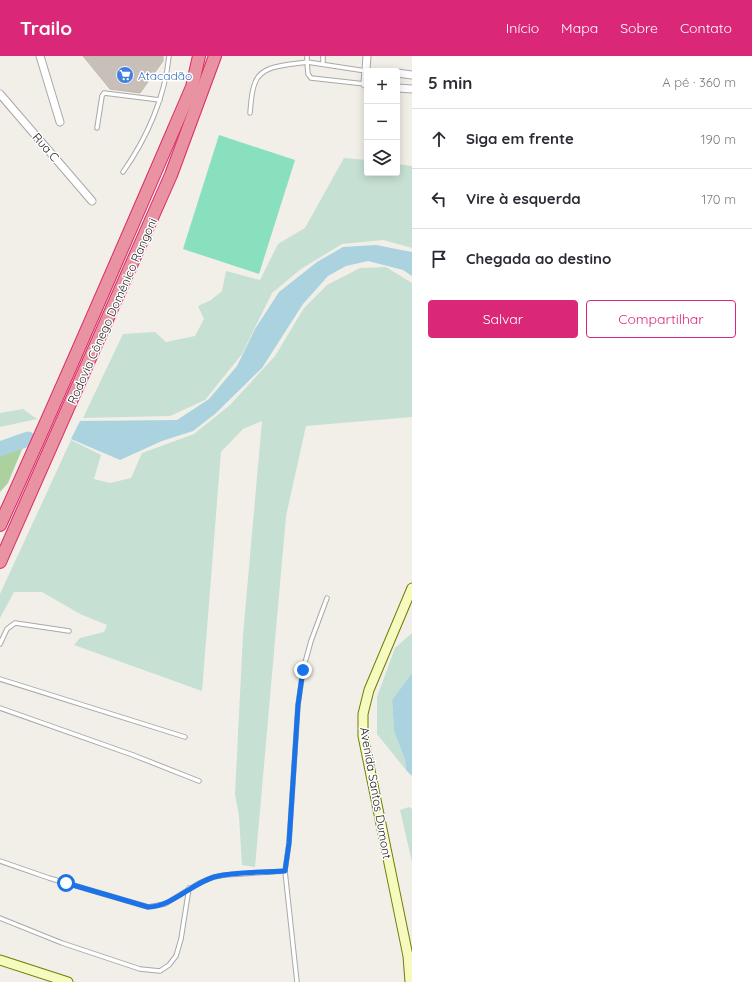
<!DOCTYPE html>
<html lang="pt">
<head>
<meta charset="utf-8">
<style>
  body { margin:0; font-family:Quicksand,sans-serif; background:#f7f7f7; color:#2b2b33 }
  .controls { position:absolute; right:12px; top:12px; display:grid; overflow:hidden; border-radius:4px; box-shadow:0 2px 10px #0003 }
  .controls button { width:36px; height:36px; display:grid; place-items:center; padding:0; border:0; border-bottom:1px solid #e1e1e2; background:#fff; color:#2b2b33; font:20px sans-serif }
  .stop { position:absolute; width:12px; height:12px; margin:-9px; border:3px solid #1a73e8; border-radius:50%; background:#fff }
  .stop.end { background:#1a73e8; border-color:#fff; box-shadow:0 1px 4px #0008 }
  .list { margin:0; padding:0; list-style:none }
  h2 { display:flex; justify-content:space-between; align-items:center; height:52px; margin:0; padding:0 16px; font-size:17px }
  h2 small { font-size:13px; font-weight:400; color:#7c7c81 }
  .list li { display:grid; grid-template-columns:26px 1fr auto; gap:12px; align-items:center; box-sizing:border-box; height:60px; padding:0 16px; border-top:1px solid #e1e1e2 }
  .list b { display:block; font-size:15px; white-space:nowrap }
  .list em { font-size:13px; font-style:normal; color:#7c7c81 }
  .actions { display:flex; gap:8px; padding:12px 16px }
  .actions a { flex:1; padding:9px 0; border:1px solid #db2777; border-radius:4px; text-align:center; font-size:14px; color:#db2777 }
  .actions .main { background:#db2777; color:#fff }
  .icon { flex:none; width:22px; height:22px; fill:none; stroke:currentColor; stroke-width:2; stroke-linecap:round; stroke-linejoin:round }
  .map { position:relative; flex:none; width:412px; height:926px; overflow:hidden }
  header { display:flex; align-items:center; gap:24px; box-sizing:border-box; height:56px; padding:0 20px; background:#db2777; color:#fff }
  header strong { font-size:19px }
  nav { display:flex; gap:22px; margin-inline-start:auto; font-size:14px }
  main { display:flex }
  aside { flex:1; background:#fff }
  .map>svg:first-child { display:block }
  .forest { fill:#add19e }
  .wetland { fill:#c6e0d4 }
  .pitch { fill:#88e0be }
  .water { fill:#aad3df }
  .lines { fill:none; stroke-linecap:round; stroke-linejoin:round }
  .river { stroke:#aad3df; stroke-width:15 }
  .building { fill:#c7bfb8; stroke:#c4b6ab }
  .lane-casing { stroke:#a9a9a9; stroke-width:5.5 }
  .street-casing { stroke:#a9a9a9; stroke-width:9 }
  .secondary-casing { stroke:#707d05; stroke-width:11 }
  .highway-casing { stroke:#dc2a67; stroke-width:14 }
  .lane { stroke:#fff; stroke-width:3.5 }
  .street { stroke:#fff; stroke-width:7 }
  .secondary { stroke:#f7fabf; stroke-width:9 }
  .highway { stroke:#e892a2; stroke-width:12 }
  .route { stroke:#1a73e8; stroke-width:5 }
  .labels { text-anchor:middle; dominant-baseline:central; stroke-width:3; stroke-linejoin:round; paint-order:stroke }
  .shop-label { font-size:12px; fill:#366cbe; stroke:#fff; text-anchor:start }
  .street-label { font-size:12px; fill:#222; stroke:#fff }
</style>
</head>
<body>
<header>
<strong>Trailo</strong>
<nav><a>Início</a><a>Mapa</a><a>Sobre</a><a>Contato</a></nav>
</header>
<main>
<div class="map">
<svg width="412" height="926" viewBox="0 0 412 926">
  <rect width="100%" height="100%" fill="#f2efe9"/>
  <!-- forest -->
  <path class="forest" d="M23,391l-15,36 -8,9v-38z"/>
  <!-- wetland -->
  <g class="wetland">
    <path d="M344,102l23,2v13h30v-9l15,2v82l-29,-8 -41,4 -41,25 -29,24 -30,61 -37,46 -35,16 -87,2 40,-84 32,-2 11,10 29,-6 9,-17 -6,-13 13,-6 11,-9 4,-20 34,9 18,-36 27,-16z"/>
    <path d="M386,211l26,16v134l-106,9 -20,90 -31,351 -13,-2 -3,-49 -4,-22 8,-159 19,-214 -19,8 -22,23 -19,239 -128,-46 6,-7 24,-6 3,-7 -27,-11 -38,-22h-28l-14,26v-24l71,-154 30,15 -7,24 16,4 21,-5 11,-25 52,-19 36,-29 45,-49 29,-48 23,-23 33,-17z"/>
    <path d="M23,353l14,10 -37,8v-14z"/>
    <path d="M412,577v40l-20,27 2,31 11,29 1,10 -29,-36v-37l18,-49z"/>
    <path d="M409,751l3,2v53l-12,-52z"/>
  </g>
  <!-- pitch -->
  <path class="pitch" d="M219,79l76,25 -36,114 -76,-25z"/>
  <!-- water -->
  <g class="water">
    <path d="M376,189l36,7v24l-9,-6 -35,-9 -22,5 -18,10 -25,28 -41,64 -47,46 -22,17 -31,10 -42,19 -49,-21 9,-18 97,-1 32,-21 28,-33 18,-37 24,-37 38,-30 26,-15z"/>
    <path d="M412,617v103l-6,-6 -1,-10 -11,-29 -2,-31z"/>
  </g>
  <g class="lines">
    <!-- river -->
    <path class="river" d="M0,393l28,-10"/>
  </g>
  <!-- building -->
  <path class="building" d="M83,0h80v5l-23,32 -30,-4z"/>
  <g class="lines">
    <!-- lane casing -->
    <g class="lane-casing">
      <g id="lane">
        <path d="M323,8v-8"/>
        <path d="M365,28l-54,-6 -3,-4 -1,-12 59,9"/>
        <path d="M250,57c1,-9 1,-21 5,-30 6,-19 35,-18 52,-21v-6"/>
        <path d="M97,72l5,-32 2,-3 56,7"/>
        <path d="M123,116c24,-34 42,-75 46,-116"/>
        <path d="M0,588l7,-15 8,-6 54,8"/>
        <path d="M0,623l185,58"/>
        <path d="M0,652l133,47 66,26"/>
        <path d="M0,805l49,17 99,29 17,-3 34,-21 15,-6 11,-2 60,-4 4,-28 9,-138 5,-35 8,-29 16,-43"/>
        <path d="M285,815l12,111"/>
        <path d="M0,862l62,25 78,26 20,2 9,-6 7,-9 5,-17 8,-51"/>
      </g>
    </g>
    <!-- street casing -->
    <g class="street-casing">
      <g id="street">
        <path d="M40,0l20,66"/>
        <path d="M397,17l15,2"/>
        <path d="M367,28h-2l2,-28"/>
        <path d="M397,32l15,1"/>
        <path d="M0,38l92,107"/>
      </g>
    </g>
    <!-- secondary casing -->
    <g class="secondary-casing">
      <g id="secondary">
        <path d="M0,904l68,22"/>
        <path d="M410,926l-2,-26 -45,-220v-22l6,-24 43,-102"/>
      </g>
    </g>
    <!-- highway casing -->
    <g class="highway-casing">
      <g id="highway">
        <path d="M0,469c66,-145 129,-292 192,-438l7,-31"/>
        <path d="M0,506l171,-387 44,-119"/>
      </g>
    </g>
    <!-- lane -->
    <use href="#lane" class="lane"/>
    <!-- street -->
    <use href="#street" class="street"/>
    <!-- secondary -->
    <use href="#secondary" class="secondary"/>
    <!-- highway -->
    <use href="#highway" class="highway"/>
  </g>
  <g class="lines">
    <!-- route -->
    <path class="route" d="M66,827l82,24c25,-1 43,-23 66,-30 23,-6 48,-4 71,-6l4,-28 9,-138 5,-35"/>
  </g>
  <!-- icons -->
  <defs>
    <g id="supermarket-disc" transform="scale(0.9)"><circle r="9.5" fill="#3f7fe0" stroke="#fff"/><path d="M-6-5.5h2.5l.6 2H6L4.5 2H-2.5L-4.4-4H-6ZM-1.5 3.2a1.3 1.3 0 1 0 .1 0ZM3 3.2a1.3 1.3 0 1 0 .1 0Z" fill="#fff"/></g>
  </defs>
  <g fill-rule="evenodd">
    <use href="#supermarket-disc" x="125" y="19"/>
  </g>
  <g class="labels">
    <!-- shop labels -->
    <g class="shop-label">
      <text x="138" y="19">Atacadão</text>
    </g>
    <!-- street labels -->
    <g class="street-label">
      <text transform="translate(46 91) rotate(49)">Rua C</text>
      <text transform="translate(112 255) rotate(-66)">Rodovia Cônego Domênico Rangoni</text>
      <text transform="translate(376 737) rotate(80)">Avenida Santos Dumont</text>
    </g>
  </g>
</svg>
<div class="controls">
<button>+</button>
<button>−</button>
<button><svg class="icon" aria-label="layers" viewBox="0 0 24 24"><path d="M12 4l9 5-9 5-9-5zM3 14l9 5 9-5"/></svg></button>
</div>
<div class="stop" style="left:66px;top:827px"></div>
<div class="stop end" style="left:303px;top:614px"></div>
</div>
<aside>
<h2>5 min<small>A pé · 360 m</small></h2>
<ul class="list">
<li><svg class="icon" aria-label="ahead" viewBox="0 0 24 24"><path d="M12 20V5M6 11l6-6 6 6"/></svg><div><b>Siga em frente</b></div><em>190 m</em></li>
<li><svg class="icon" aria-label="left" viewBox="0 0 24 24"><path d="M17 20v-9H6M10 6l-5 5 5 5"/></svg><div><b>Vire à esquerda</b></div><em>170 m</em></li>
<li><svg class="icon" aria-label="arrive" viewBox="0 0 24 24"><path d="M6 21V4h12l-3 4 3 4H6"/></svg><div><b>Chegada ao destino</b></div></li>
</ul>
<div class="actions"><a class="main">Salvar</a><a>Compartilhar</a></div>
</aside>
</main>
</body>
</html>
